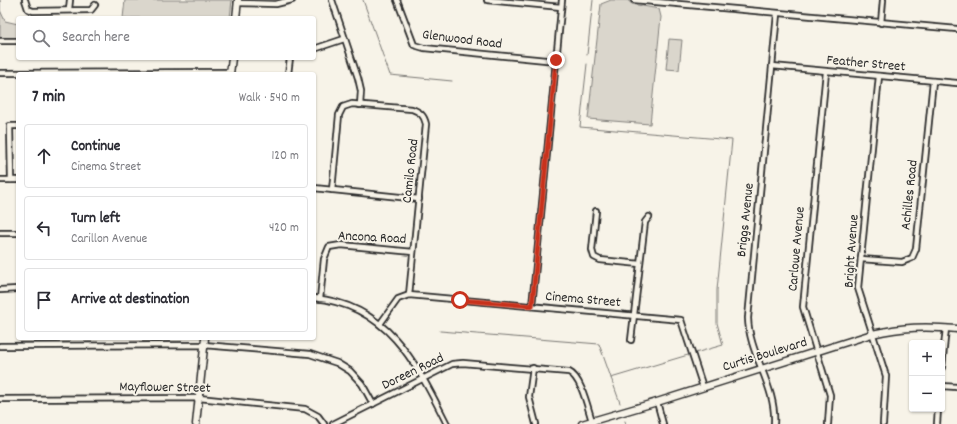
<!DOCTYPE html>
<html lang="en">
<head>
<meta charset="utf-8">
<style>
  body { margin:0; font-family:Dekko,sans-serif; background:#f7f7f7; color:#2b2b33 }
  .controls { position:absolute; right:12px; bottom:12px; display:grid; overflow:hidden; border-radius:4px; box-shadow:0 1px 3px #0004 }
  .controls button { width:36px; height:36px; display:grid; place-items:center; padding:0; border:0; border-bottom:1px solid #e1e1e2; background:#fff; color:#2b2b33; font:20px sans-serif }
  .stop { position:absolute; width:12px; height:12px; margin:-9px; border:3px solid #c8321e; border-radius:50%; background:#fff }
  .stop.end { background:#c8321e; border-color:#fff; box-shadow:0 1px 4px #0008 }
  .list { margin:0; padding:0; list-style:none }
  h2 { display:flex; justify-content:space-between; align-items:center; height:52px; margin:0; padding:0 16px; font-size:17px }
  h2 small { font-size:13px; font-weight:400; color:#7c7c81 }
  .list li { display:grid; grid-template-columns:26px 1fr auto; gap:12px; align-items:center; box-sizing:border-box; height:64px; margin:0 8px 8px; padding:0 8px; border:1px solid #e1e1e2; border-radius:4px }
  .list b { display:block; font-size:15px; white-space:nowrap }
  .list p { margin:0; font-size:13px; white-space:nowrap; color:#7c7c81 }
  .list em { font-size:13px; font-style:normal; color:#7c7c81 }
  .icon { flex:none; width:22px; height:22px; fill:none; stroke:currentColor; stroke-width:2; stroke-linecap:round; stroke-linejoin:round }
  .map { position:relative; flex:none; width:957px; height:424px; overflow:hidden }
  .search { position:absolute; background:#fff; box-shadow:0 1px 3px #0004; left:16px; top:16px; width:300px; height:44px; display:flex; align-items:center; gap:10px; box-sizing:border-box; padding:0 14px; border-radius:4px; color:#7c7c81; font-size:15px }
  .panel { position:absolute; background:#fff; box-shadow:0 1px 3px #0004; left:16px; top:72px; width:300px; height:268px; border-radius:4px }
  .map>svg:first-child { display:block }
  .green { fill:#dad6cc; stroke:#82807c }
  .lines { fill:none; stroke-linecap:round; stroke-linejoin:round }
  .stream { stroke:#7a7874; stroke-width:1 }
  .street-casing { stroke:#2b2b2b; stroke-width:8 }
  .secondary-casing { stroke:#2b2b2b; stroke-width:9 }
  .street { stroke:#f7f3e8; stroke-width:4.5 }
  .secondary { stroke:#f7f3e8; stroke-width:6 }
  .route { stroke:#c8321e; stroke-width:5 }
  .labels { text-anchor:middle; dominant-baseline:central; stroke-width:4; stroke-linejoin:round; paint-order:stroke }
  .street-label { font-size:14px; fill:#2b2b2b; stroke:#f7f3e8 }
</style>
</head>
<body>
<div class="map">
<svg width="957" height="424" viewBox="0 0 957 424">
  <rect width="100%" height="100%" fill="#f7f3e8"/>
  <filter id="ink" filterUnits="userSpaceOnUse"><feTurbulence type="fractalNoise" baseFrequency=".025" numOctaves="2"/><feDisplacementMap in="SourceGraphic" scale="8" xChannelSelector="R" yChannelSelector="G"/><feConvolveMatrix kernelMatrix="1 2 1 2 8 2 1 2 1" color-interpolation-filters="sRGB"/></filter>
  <g filter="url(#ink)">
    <!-- green -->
    <g class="green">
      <path d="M0,0v10l5,11 13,3v14l-18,1z"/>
      <path d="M125,0h107l-2,18h-107z"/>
      <path d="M611,0h16l5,4 27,5 2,8 -11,107 -62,-5 13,-115z"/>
      <path d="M669,39l13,1 -3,30 -13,-1z"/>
    </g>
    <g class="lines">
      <!-- stream -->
      <g class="stream">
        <path d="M363,0l27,75 62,6"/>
        <path d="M587,55l6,-55"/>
        <path d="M587,64l-7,63 152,13 -15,150v33l6,22 -28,8"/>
        <path d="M440,331l159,13 21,59"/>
        <path d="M611,378l77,-23"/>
        <path d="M625,421l1,3"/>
      </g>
      <!-- street casing -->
      <g class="street-casing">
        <g id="street">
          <path d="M25,0l3,9 5,2 58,-1 4,-5"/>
          <path d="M332,0l26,78 3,13 -1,14"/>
          <path d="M397,0l17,45 10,3 132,13"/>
          <path d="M487,0l74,7"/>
          <path d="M634,0l323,29"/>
          <path d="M237,3l39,1 16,-4"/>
          <path d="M69,9l1,-9"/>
          <path d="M881,23l2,-23"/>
          <path d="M0,41h18"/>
          <path d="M314,49l30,-10"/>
          <path d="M772,66l185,17"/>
          <path d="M826,72l-23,235 27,88 -2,29"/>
          <path d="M0,73l230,-1"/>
          <path d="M288,74l2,-16"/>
          <path d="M879,76l-21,212 28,88 -3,48"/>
          <path d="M0,180h18"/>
          <path d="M11,180l-1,-54h8"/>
          <path d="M314,188l105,11"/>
          <path d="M332,190l7,-75 4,-8 9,-3 60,5c8,3 12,6 14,15l-17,171"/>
          <path d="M596,211l-4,39 2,7 6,3 40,4"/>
          <path d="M0,233h18"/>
          <path d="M861,259l41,3 10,-4 4,-9 17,-168"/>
          <path d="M0,290l18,-1"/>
          <path d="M314,298c75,7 103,67 133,126"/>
          <path d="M320,299l4,-40 5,-12 12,-2 72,7"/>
          <path d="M532,306l30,-306"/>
          <path d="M380,324l18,-25 11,-4 272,25 22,67"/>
          <path d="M631,340l14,-118 4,-5"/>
          <path d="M0,346l204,-1 106,9 27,9 13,8 12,13 11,20"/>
          <path d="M942,367l4,-39"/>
          <path d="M533,368l-4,29 7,27"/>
          <path d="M942,386l15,1"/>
          <path d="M0,399l199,-1 106,11 13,7 6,8"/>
          <path d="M657,402l6,22"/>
          <path d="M333,424l119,-60 11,-1 106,9c13,6 19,38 24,52"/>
          <path d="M774,424c3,-37 -25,-69 -26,-106l29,-304"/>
          <path d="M937,424l1,-15"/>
        </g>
      </g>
      <!-- secondary casing -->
      <g class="secondary-casing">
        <g id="secondary">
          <path d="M236,18l2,-18"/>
          <path d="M230,74l2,-16"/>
          <path d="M196,424l9,-86"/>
          <path d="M582,424l75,-22 215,-68c32,-7 52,-8 85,-5"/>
        </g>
      </g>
      <!-- street -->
      <use href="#street" class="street"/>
      <!-- secondary -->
      <use href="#secondary" class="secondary"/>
    </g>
  </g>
  <g class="lines" filter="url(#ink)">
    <!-- route -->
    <path class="route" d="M460,300l72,6 24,-246"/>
  </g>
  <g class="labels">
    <!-- street labels -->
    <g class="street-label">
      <text transform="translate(462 40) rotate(7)">Glenwood Road</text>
      <text transform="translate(866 64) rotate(5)">Feather Street</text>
      <text transform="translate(411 171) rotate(-84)">Camilo Road</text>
      <text transform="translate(910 195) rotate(-84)">Achilles Road</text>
      <text transform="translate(746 220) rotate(-84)">Briggs Avenue</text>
      <text transform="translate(372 238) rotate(3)">Ancona Road</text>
      <text transform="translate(797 249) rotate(-85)">Carlowe Avenue</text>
      <text transform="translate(852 251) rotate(-86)">Bright Avenue</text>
      <text transform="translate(583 300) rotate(5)">Cinema Street</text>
      <text transform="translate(765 355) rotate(-17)">Curtis Boulevard</text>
      <text transform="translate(413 372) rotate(-26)">Doreen Road</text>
      <text transform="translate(165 388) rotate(1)">Mayflower Street</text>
    </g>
  </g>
</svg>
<div class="controls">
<button>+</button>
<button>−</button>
</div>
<div class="stop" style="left:460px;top:300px"></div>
<div class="stop end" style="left:556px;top:60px"></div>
<div class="search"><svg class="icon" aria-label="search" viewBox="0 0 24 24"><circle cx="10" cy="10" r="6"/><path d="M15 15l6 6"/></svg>Search here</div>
<section class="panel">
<h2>7 min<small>Walk · 540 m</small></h2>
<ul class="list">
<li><svg class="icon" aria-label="ahead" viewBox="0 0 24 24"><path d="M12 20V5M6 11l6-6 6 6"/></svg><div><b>Continue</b><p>Cinema Street</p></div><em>120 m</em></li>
<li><svg class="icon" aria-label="left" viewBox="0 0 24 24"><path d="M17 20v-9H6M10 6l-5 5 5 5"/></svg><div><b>Turn left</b><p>Carillon Avenue</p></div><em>420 m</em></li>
<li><svg class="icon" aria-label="arrive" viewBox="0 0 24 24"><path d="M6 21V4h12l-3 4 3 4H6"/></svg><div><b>Arrive at destination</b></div></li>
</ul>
</section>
</div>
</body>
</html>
